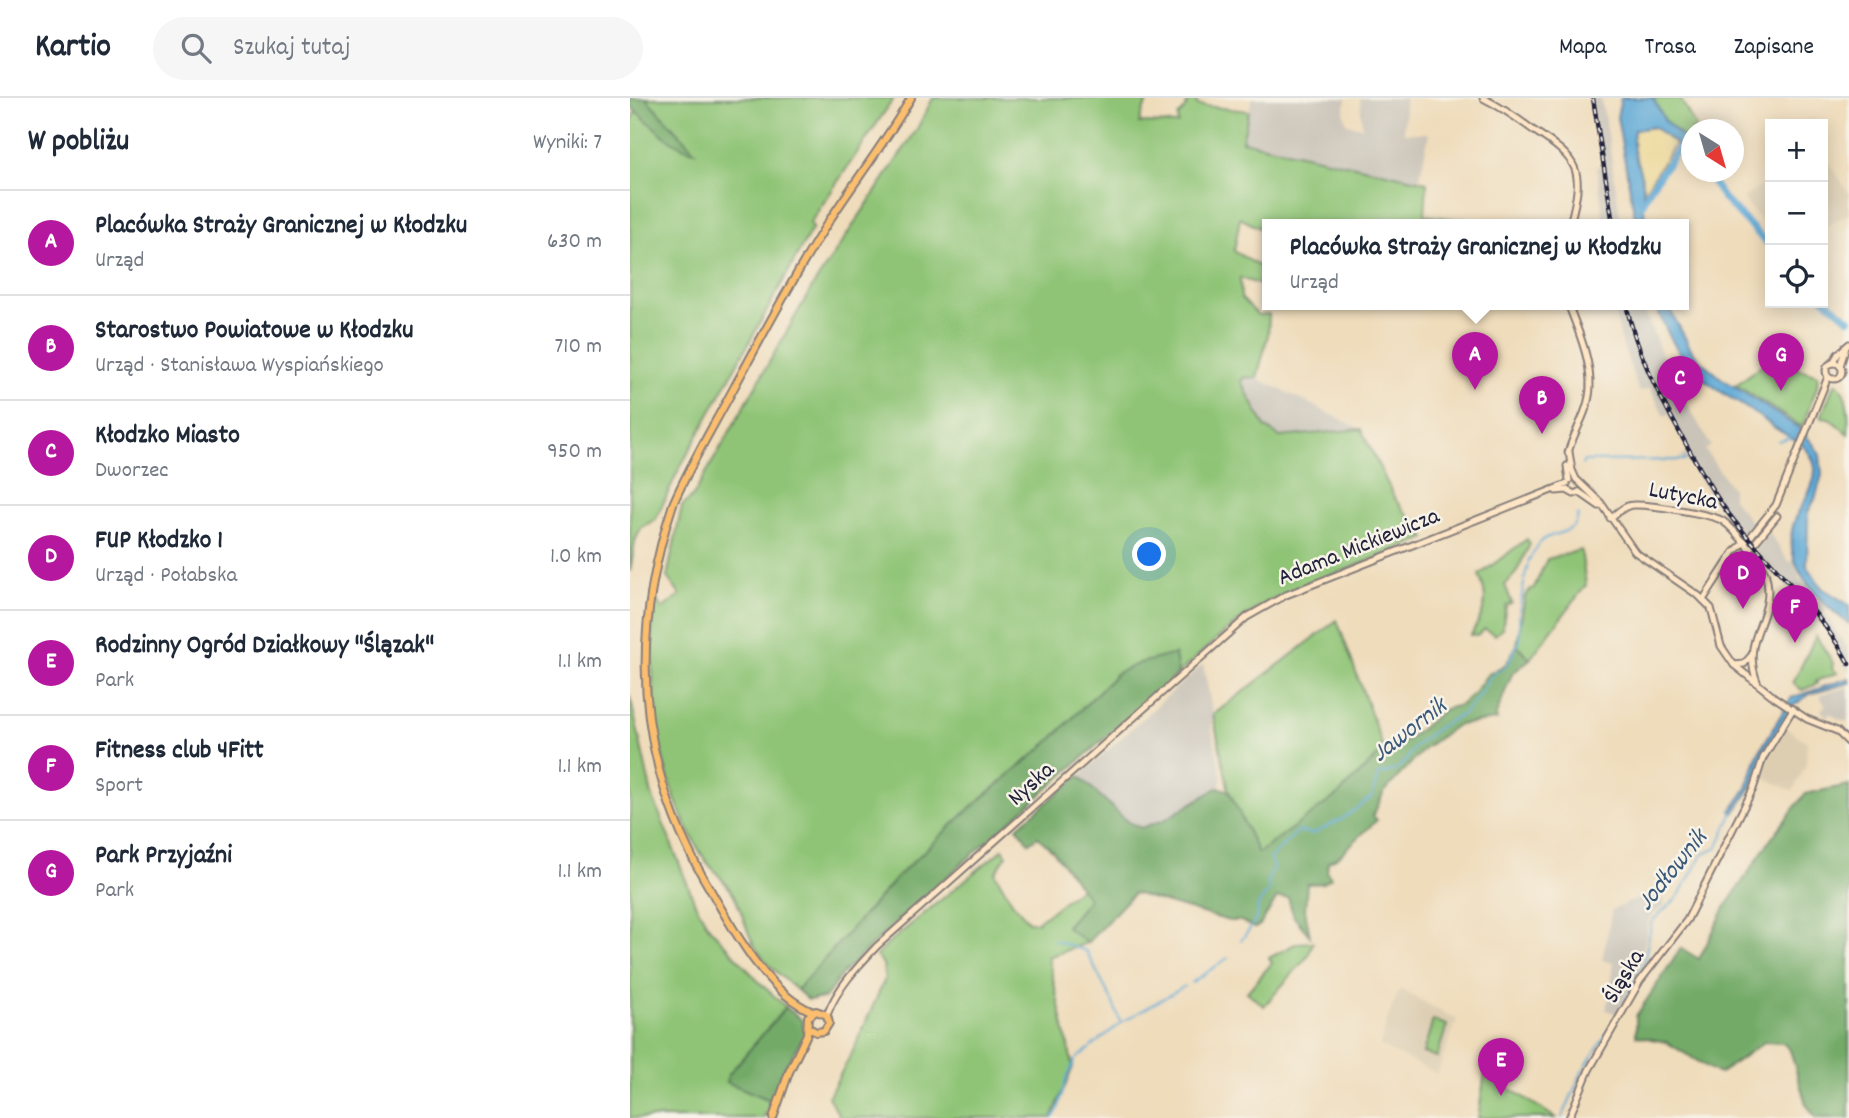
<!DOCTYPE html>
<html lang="pl">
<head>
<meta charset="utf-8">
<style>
  body { margin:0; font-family:Dekko,sans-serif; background:#f6f6f7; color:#1f2937 }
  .controls { position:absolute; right:21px; top:21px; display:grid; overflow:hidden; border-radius:0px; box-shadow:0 4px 18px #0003 }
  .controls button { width:63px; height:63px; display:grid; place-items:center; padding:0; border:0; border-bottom:2px solid #e0e1e3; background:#fff; color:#1f2937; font:35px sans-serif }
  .compass { position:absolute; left:1051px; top:21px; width:63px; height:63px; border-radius:50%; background:#fff; box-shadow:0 4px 18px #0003; rotate:143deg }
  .you { position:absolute; left:520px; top:457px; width:24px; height:24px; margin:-18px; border:5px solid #fff; border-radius:50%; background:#1a73e8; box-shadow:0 0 0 10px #1a73e833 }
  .badge { display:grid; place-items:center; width:46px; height:46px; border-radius:50%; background:#b5179e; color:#fff; font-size:23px; font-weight:700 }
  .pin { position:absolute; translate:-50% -58px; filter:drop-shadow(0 2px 4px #0008) }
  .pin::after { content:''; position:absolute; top:37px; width:24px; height:21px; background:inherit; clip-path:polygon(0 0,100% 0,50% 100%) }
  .popup { position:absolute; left:632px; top:121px; width:427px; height:91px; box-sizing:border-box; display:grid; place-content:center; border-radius:0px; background:#fff; filter:drop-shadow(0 2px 5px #0005); font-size:23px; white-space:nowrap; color:#747a83 }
  .popup b { font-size:26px; color:#1f2937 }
  .popup::after { content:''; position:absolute; left:50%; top:100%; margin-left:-14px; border:14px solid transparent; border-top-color:#fff }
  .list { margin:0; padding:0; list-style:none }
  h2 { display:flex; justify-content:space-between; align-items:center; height:91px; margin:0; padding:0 28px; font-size:30px }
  h2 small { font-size:23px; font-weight:400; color:#747a83 }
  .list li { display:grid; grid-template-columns:46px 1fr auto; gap:21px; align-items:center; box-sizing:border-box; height:105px; padding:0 28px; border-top:2px solid #e0e1e3 }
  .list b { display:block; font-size:26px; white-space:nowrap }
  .list p { margin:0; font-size:23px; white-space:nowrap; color:#747a83 }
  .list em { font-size:23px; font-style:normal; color:#747a83 }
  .icon { flex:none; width:38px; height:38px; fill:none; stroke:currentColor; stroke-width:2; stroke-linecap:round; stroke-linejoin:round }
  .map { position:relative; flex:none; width:1219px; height:1020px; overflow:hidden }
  header { display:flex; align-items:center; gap:42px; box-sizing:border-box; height:98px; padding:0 35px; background:#fff; border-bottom:2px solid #e0e1e3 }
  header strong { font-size:33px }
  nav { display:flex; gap:38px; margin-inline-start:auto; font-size:24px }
  .search { width:490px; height:63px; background:#f6f6f7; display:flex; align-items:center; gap:18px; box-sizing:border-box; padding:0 24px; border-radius:38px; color:#747a83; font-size:26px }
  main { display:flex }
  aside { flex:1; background:#fff }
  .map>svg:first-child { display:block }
  .built { fill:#ddceb2 }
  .industrial { fill:#c9c3b8 }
  .green { fill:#8fc476; stroke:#587358; stroke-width:2 }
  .forest { fill:#73aa67; stroke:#4a6651; stroke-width:2 }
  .sand { fill:#eeda9e; stroke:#887e6c; stroke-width:2 }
  .water { fill:#5ea9d6; stroke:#406688; stroke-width:2 }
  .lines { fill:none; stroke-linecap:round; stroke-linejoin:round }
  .stream { stroke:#5ea9d6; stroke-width:2 }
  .river { stroke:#5ea9d6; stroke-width:7 }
  .secondary-casing { stroke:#887f7b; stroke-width:9 }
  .primary-casing { stroke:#887f7b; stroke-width:10 }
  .secondary { stroke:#fde5c5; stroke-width:5 }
  .primary { stroke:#fbbe6e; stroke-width:6 }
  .rail-casing { stroke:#22223b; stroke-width:4.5 }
  .rail { stroke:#f7f3e8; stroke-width:2; stroke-dasharray:5; stroke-linecap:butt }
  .labels { text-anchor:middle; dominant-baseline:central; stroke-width:5; stroke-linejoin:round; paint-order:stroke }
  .street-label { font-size:24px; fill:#22223b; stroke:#f7f3e8 }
  .water-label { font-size:26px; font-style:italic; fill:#3a5879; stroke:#f7f3e8 }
</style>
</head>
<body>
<header>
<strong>Kartio</strong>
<div class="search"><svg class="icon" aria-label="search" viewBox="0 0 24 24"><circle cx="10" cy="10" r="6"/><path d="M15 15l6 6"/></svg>Szukaj tutaj</div>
<nav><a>Mapa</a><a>Trasa</a><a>Zapisane</a></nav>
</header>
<main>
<aside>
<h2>W pobliżu<small>Wyniki: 7</small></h2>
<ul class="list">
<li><span class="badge">A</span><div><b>Placówka Straży Granicznej w Kłodzku</b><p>Urząd</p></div><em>630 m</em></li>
<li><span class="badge">B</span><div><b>Starostwo Powiatowe w Kłodzku</b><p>Urząd · Stanisława Wyspiańskiego</p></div><em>710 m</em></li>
<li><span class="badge">C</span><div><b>Kłodzko Miasto</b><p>Dworzec</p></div><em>950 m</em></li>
<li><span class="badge">D</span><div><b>FUP Kłodzko 1</b><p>Urząd · Połabska</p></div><em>1.0 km</em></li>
<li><span class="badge">E</span><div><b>Rodzinny Ogród Działkowy &quot;Ślązak&quot;</b><p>Park</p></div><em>1.1 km</em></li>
<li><span class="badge">F</span><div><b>Fitness club 4Fitt</b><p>Sport</p></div><em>1.1 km</em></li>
<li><span class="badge">G</span><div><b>Park Przyjaźni</b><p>Park</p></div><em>1.1 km</em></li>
</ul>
</aside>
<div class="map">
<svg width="1219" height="1020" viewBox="0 0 1219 1020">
  <rect width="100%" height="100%" fill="#f7f3e8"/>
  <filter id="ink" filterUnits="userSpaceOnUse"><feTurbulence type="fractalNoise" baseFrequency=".0143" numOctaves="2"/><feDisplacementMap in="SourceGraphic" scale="14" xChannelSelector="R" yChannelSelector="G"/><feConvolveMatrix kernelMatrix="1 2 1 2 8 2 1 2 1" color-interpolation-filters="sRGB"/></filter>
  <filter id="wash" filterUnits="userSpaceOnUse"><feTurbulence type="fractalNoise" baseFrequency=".00686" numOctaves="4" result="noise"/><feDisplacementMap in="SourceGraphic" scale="28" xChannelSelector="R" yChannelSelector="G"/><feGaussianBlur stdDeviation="1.57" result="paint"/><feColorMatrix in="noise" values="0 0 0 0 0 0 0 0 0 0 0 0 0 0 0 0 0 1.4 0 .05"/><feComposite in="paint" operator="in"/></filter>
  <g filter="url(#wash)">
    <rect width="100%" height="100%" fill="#efdcbb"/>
    <!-- built -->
    <g class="built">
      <path d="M1193,57l26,38v21l-26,14z"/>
      <path d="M1140,83v52l-27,-35z"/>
      <path d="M1155,629l22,15 -1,22 -13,27 -32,-15z"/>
      <path d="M770,891l57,31 -20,54 -57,-28 9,-32z"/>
    </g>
    <!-- industrial -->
    <g class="industrial">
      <path d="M622,0h94l-2,17 3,9 15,3 -2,-29h45l-1,35h25l-10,48 -177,-40z"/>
      <path d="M961,0h9l6,23 15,103h-17l-7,-57 5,-1z"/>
      <path d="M982,206h30l25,64 44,78 -6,4 27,39v9l19,24 -2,1 5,5 -9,9 -29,-34 -31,-44 -5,-2 9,-5 -21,-38 -4,2 -14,-28 -11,4 -16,-46z"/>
      <path d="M615,279l12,1 104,51 -81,8 -15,-9 -25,-47z"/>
      <path d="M1139,434l19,29 5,1 7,16 26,31 -2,3 25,39v21l-22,-40 -72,-82z"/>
      <path d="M573,566l10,51 -2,11 11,52 -3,9 -55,33 -22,8 -14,-6 -49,-46z"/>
      <path d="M1219,589v35l-10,-3 -9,-6 -3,4 -6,-7 5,-5 -6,-8 2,-3z"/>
      <path d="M1027,792l8,15 -16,13 -8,43 -24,53 -11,-4 2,-10 2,-1 3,-36 -11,-3 10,-50z"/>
    </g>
    <!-- green -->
    <g class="green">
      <path d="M5,0h259l-84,125 3,4 -136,246 -21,46 -15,9 -6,13 -5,31v-446l5,-13z"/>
      <path d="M303,0h215l-9,25 39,1v-8l7,-7 4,-11h7l1,7 52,6 -7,30 185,41 -2,33 66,9h-224v8l-27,-14 -6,33 33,20v16l-27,-9 1,20 17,17 11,-1 -1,21 -11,43 -12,-1 -4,4 24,46 15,10 81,-8 34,70 31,39 -149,59c-40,22 -65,46 -99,77l-3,-19 -58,18 -67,68 -82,69 -69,65 -102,115c-16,-14 -34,-28 -44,-47 -8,-16 -11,-33 -20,-49 -7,-12 -18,-22 -27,-33 -6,-8 -11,-19 -16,-28 -39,-75 -40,-156 -37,-239l9,15 18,-14 -13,-18 15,-71 11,-10 118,-207 106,-160z"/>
      <path d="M1023,0h27l17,31 -5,1 -1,15 -26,-24z"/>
      <path d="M1142,259l21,10 25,8 -1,12 -15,40 -66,-42z"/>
      <path d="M1207,285c12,10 12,37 11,51l-19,-16 -8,-1 12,-30z"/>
      <path d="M897,441l3,5 -14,29 -11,12 7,18 -6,3 -4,23 -7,6 -10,-6 -8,7 -6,-1c14,-24 19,-34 8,-60z"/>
      <path d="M951,452l5,35 -56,74 -13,-14 8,-49 6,-7 3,-1 13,-29z"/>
      <path d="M707,522l47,130 -45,44 -81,60 -29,-63 -16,-76z"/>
      <path d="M1186,538l17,27 -1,5 5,5 -21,8 1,3 -15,6 -9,-7z"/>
      <path d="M0,598l22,99 43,108 13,23 51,56 27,25 -57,67 -3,7 44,19 -6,18h-134z"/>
      <path d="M373,751l4,6 -12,18 17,29 17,20h8l45,-35 8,12 -24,27 21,17 -39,14 25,110 -21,51h-211l-13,-21 25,-46 32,-72 -2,-15 -7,-8 16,-16z"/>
      <path d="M683,844l-5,14 -44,50 -17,-14 25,-29 -3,-5 28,-15z"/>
      <path d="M803,922l14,5 -10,32 -14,-4z"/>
      <path d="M855,975l71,45h-78z"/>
    </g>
    <!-- forest -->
    <g class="forest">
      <path d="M0,0h16l49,53c-25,-4 -46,-30 -65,-45z"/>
      <path d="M887,547l13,14 -18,15 -16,41 1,5 -40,5 -32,23 -41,44 -11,24 4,4 -39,37 -10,5 -1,10 4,6 -8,5 -16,1 -2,26 5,26 -16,-19 -6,-19h-11l-17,27 -5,3 -14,-7h-12l-95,-28 -47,50 -21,-16 23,-28 -36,-48 -15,-14 -9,6 -12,-16 62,-51 49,46 13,6 23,-8 55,-33 10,4 29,62 81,-59 45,-44 19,-7 42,-34 15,-4 13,-11 14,-19 19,-11z"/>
      <path d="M545,556l3,20 -271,238 -65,62 -17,24 -17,2 -11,-10 102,-115 69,-65 82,-69 67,-68 23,-10z"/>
      <path d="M1219,687v333h-33l-10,-14 -16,-54 -7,-7 -19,-1 -45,32 -53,-32 -30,-6v-20l45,-68 18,11 27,-53 42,-63 37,-49z"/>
      <path d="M156,909l16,13 3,14 -18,30 -17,36 -44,-18 3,-8z"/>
    </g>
    <!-- sand -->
    <path class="sand" d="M1024,29l22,15 -33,51 -12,-47 3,-16z"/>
    <!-- water -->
    <g class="water">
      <path d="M991,0h32l12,23 26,24v11l-37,-29 -20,3c-4,24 6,33 9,55 1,13 0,25 3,39h-10l-19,-107z"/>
      <path d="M1025,206h12l25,47 10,11 19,16 78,50 15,17 6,10 2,20 -7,24 -7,13 -1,54 15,22 27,17v19c-33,-25 -74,-66 -51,-111 7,-14 21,-34 16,-50 -7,-22 -28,-26 -43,-38 -23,-18 -49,-30 -71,-49 -22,-18 -34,-46 -45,-72z"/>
      <path d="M1219,580v5l-39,11 -17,12 -42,82 -17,25 -3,-2 16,-23 10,-32 34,-58z"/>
    </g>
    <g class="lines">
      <!-- stream -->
      <g class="stream">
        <path d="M1148,343l16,-5"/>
        <path d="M952,367l2,-4 101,-1"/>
        <path d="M898,464c4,-7 9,-18 16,-23 14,-8 32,-5 34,-24"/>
        <path d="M894,482l4,-15"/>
        <path d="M424,842l32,11 27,52 7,18"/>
        <path d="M611,842c9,-10 18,-23 17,-35l11,-15 -1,-10 5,-13 -3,-9 28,-27 15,3 29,-15 30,-22 6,-22 17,-5 10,-8 10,-16 24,-19 24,-13 12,-13 17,-26 15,-10 13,-25 -1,-28 5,-29"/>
        <path d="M561,885l37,-25"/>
        <path d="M994,906l20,-42 8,-41 26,-24 24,-42 15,-7 16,-36"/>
        <path d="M461,949l31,-25 63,-36"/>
        <path d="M447,960l12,-9"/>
        <path d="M423,1020l5,-8 7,-27 10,-23"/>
        <path d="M932,1020l20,-46 29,-45"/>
      </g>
      <!-- river -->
      <g class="river">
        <path d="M1075,74l19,27 46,47"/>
        <path d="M1010,111l11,-22 32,-45"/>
        <path d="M1193,200l26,21"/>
      </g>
    </g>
  </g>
  <g filter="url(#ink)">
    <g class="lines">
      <!-- secondary casing -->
      <g class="secondary-casing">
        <g id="secondary">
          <path d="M853,0c18,9 34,20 50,32 46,30 52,39 37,94"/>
          <path d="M1203,265l5,-9 11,-10"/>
          <circle cx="1204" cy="273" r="8"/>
          <path d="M1210,268l6,-19"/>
          <path d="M939,354l3,18 4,9 25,24 34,49 64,44 12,12 10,38 13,19 40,32 33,22 30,12 12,12"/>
          <path d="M938,355c5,-19 16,-34 20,-52 8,-30 -9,-69 -20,-97"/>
          <path d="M937,368l2,14"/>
          <path d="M926,393l11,-1 7,4 5,-2"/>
          <path d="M949,394l20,14"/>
          <path d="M980,420c7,-5 15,-13 23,-13 15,-1 79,9 90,16 11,8 40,42 43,55 11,44 -28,60 -8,108"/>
          <path d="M1119,452l28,-34"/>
          <path d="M1073,502l31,-48 17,-16 25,-31 52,-128"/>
          <path d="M1104,567l10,-1 7,-8"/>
          <path d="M197,917c10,-27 31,-49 50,-69l370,-329 39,-22 281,-111"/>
          <path d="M939,1020l20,-48 51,-89 47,-61 66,-131 10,-31 30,-49"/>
        </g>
      </g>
      <!-- primary casing -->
      <g class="primary-casing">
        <g id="primary">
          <path d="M183,914c-49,-20 -83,-89 -109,-133 -69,-120 -74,-245 -31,-375 18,-42 43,-82 64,-122 30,-54 58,-109 92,-161 27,-41 57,-80 82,-123"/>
          <path d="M143,1020l16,-46 18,-38 1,-17 8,-6 11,4 2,8 -5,8 -8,1 -7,-4"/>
        </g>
      </g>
      <!-- secondary -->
      <use href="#secondary" class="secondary"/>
      <!-- primary -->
      <use href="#primary" class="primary"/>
      <!-- rail casing -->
      <g class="rail-casing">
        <g id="rail">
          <path d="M963,0l20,126"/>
          <path d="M996,206c11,52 36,96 61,142 15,26 29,53 48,76 39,48 85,87 114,142"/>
        </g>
      </g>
      <!-- rail -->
      <use href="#rail" class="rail"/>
    </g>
  </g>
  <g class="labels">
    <!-- street labels -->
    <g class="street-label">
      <text transform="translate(1053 399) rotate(11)">Lutycka</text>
      <text transform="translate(729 450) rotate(-22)">Adama Mickiewicza</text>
      <text transform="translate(402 687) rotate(-42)">Nyska</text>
      <text transform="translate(995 879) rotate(-59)">Śląska</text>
    </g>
    <!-- water labels -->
    <g class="water-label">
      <text transform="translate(780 633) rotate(-38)">Jawornik</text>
      <text transform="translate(1043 773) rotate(-51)">Jodłownik</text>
    </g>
  </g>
</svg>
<div class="controls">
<button>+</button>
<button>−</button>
<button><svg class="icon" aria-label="locate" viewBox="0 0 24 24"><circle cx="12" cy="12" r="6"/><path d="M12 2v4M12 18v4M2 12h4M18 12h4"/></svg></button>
</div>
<svg class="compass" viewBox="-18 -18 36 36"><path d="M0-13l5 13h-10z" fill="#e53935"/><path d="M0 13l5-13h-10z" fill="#747a83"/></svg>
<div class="you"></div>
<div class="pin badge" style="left:845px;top:292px">A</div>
<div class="popup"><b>Placówka Straży Granicznej w Kłodzku</b>Urząd</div>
<div class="pin badge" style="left:912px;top:336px">B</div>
<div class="pin badge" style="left:1050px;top:316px">C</div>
<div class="pin badge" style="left:1113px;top:511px">D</div>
<div class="pin badge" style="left:871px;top:998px">E</div>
<div class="pin badge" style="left:1165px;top:545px">F</div>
<div class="pin badge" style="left:1151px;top:293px">G</div>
</div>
</main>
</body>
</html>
